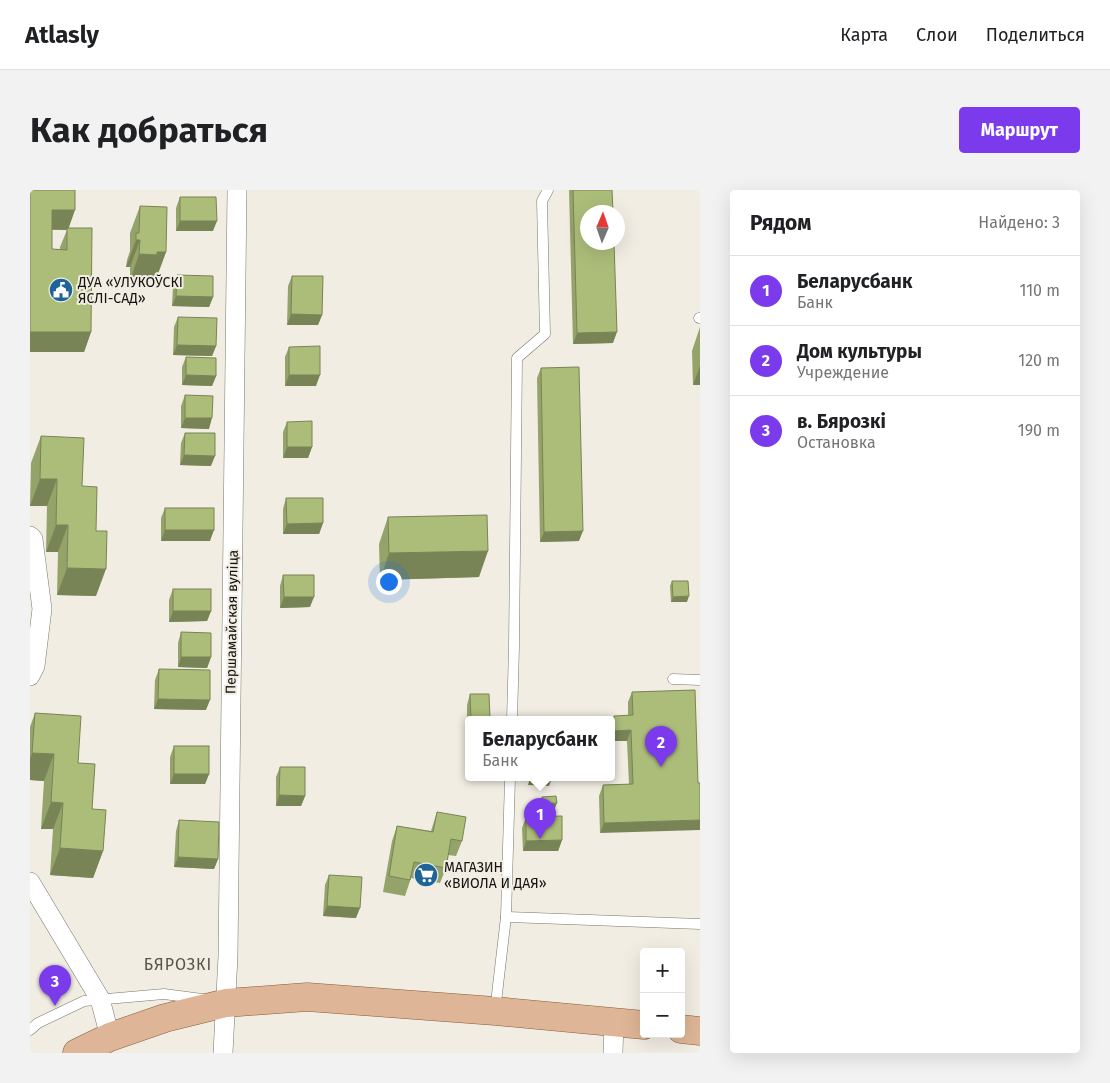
<!DOCTYPE html>
<html lang="ru">
<head>
<meta charset="utf-8">
<style>
  body { margin:0; font-family:"Fira Sans",sans-serif; background:#f2f2f2; color:#202124 }
  .controls { position:absolute; right:15px; bottom:15px; display:grid; overflow:hidden; border-radius:5px; box-shadow:0 5px 20px #0002 }
  .controls button { width:45px; height:45px; display:grid; place-items:center; padding:0; border:0; border-bottom:1px solid #e0e0e0; background:#fff; color:#202124; font:25px sans-serif }
  .compass { position:absolute; left:550px; top:15px; width:45px; height:45px; border-radius:50%; background:#fff; box-shadow:0 5px 20px #0002; rotate:2deg }
  .you { position:absolute; left:358px; top:391px; width:18px; height:18px; margin:-12px; border:4px solid #fff; border-radius:50%; background:#1a73e8; box-shadow:0 0 0 8px #1a73e833 }
  .badge { display:grid; place-items:center; width:32px; height:32px; border-radius:50%; background:#7c3aed; color:#fff; font-size:16px; font-weight:700 }
  .pin { position:absolute; translate:-50% -41px; filter:drop-shadow(0 1px 2px #0008) }
  .pin::after { content:''; position:absolute; top:26px; width:18px; height:15px; background:inherit; clip-path:polygon(0 0,100% 0,50% 100%) }
  .popup { position:absolute; left:435px; top:526px; width:150px; height:65px; box-sizing:border-box; display:grid; place-content:center; border-radius:5px; background:#fff; filter:drop-shadow(0 1px 4px #0005); font-size:16px; white-space:nowrap; color:#757577 }
  .popup b { font-size:19px; color:#202124 }
  .popup::after { content:''; position:absolute; left:50%; top:100%; margin-left:-10px; border:10px solid transparent; border-top-color:#fff }
  .list { margin:0; padding:0; list-style:none }
  h2 { display:flex; justify-content:space-between; align-items:center; height:65px; margin:0; padding:0 20px; font-size:21px }
  h2 small { font-size:16px; font-weight:400; color:#757577 }
  .list li { display:grid; grid-template-columns:32px 1fr auto; gap:15px; align-items:center; box-sizing:border-box; height:70px; padding:0 20px; border-top:1px solid #e0e0e0 }
  .list b { display:block; font-size:19px; white-space:nowrap }
  .list p { margin:0; font-size:16px; white-space:nowrap; color:#757577 }
  .list em { font-size:16px; font-style:normal; color:#757577 }
  .map { position:relative; flex:none; width:670px; height:863px; overflow:hidden; border-radius:5px }
  header { display:flex; align-items:center; gap:30px; box-sizing:border-box; height:70px; padding:0 25px; background:#fff; border-bottom:1px solid #e0e0e0 }
  header strong { font-size:24px }
  nav { display:flex; gap:28px; margin-inline-start:auto; font-size:18px }
  .intro { display:flex; align-items:center; justify-content:space-between; box-sizing:border-box; height:120px; padding:0 30px }
  h1 { margin:0; font-size:35px }
  .button { padding:12px 22px; border-radius:5px; background:#7c3aed; color:#fff; font-size:18px; font-weight:700 }
  main { display:flex; gap:30px; padding:0 30px }
  aside { flex:1; background:#fff; border-radius:5px; box-shadow:0 5px 20px #0002 }
  .map>svg:first-child { display:block }
  .lines { fill:none; stroke-linecap:round; stroke-linejoin:round }
  .service-casing { stroke:#79766c; stroke-width:11 }
  .minor-casing { stroke:#79766c; stroke-width:20 }
  .primary-casing { stroke:#895c3a; stroke-width:29 }
  .service { stroke:#fff; stroke-width:10 }
  .minor { stroke:#fff; stroke-width:19 }
  .primary { stroke:#deb596; stroke-width:28 }
  .wall { fill:#94a369; fill-rule:evenodd }
  .shaded-wall { fill:#788455 }
  .building { fill:#acbd7a; stroke:#788455 }
  .labels { text-anchor:middle; dominant-baseline:central; stroke-width:4; stroke-linejoin:round; paint-order:stroke }
  .poi-label { font-size:14px; fill:#141310; stroke:#f1ede3; text-anchor:start }
  .street-label { font-size:14px; fill:#141310; stroke:#f1ede3 }
  .quarter-label { font-size:16px; letter-spacing:1px; fill:#56534a; stroke:#f1ede3 }
</style>
</head>
<body>
<header>
<strong>Atlasly</strong>
<nav><a>Карта</a><a>Слои</a><a>Поделиться</a></nav>
</header>
<div class="intro"><h1>Как добраться</h1><a class="button">Маршрут</a></div>
<main>
<div class="map">
<svg width="670" height="863" viewBox="0 0 670 863">
  <rect width="100%" height="100%" fill="#f1ede3"/>
  <g class="lines">
    <!-- service casing -->
    <g class="service-casing">
      <g id="service">
        <path d="M669,128h1"/>
        <path d="M643,489l27,1"/>
        <path d="M482,530l2,-73 3,-289 28,-24 -3,-133 6,-11"/>
        <path d="M476,727l194,7"/>
        <path d="M465,821l11,-94 4,-139"/>
        <path d="M0,840l8,-7 46,-22 80,-7 38,5"/>
      </g>
    </g>
    <!-- minor casing -->
    <g class="minor-casing">
      <g id="minor">
        <path d="M0,346l3,3 9,70 -7,57 -5,10"/>
        <path d="M0,692l70,117 10,38"/>
        <path d="M193,863l5,-97 9,-766"/>
        <path d="M583,863l1,-31"/>
      </g>
    </g>
    <!-- primary casing -->
    <g class="primary-casing">
      <g id="primary">
        <path d="M651,839l19,2"/>
        <path d="M47,863l33,-16 55,-19 61,-15 81,-6 188,14 149,14"/>
      </g>
    </g>
    <!-- service -->
    <use href="#service" class="service"/>
    <!-- minor -->
    <use href="#minor" class="minor"/>
    <!-- primary -->
    <use href="#primary" class="primary"/>
  </g>
  <!-- wall -->
  <g class="wall">
    <path d="M0,0l39,38 22,104 -7,20zM22,40h15l-7,17v2h-8z"/>
    <path d="M539,0h43l1,153 -40,1z"/>
    <path d="M150,7l33,34h-37v-23z"/>
    <path d="M110,16l26,46 -10,27h-7l-2,3 -17,-1v-14h-4l1,-7 3,-9v-18z"/>
    <path d="M147,85l36,22 -4,10 -37,-1 1,-20z"/>
    <path d="M262,86l30,39 -4,10h-31l1,-39z"/>
    <path d="M148,127l38,29 -4,10 -39,-1 1,-28z"/>
    <path d="M670,137v58h-7l-1,-34z"/>
    <path d="M259,157l27,39h-31v-29z"/>
    <path d="M156,167l30,19 -4,10 -30,-1v-18z"/>
    <path d="M511,178l38,173 -39,1 -3,-164z"/>
    <path d="M155,205l24,34 -28,-1v-22z"/>
    <path d="M257,232l25,25 -4,11h-25v-26z"/>
    <path d="M155,243l26,33 -31,-1 1,-22z"/>
    <path d="M11,246l41,50 14,45v65l-39,-1 1,-43h-12l1,-46h-17l1,-43z"/>
    <path d="M256,308l37,25 -4,11h-36v-25z"/>
    <path d="M135,318l45,33h-49v-23z"/>
    <path d="M358,327l91,60 -99,3 -1,-36z"/>
    <path d="M253,385l27,32 -30,1v-22z"/>
    <path d="M642,391l15,21h-16l-1,-16z"/>
    <path d="M143,399l38,22 -4,10 -38,1v-22z"/>
    <path d="M151,442l30,25 -4,11 -29,-1v-24z"/>
    <path d="M129,479l47,41 -52,-1 1,-29z"/>
    <path d="M665,500l-95,143 -1,-37 4,-11 26,-1 -2,-43h-16v-17l3,-8h14v-14l4,-10z"/>
    <path d="M440,504l20,25v1h-21v10l-2,1v-26z"/>
    <path d="M5,523l43,50 14,46 11,42 -10,27 -43,-3 3,-46h-12l3,-48 -14,-1v-53z"/>
    <path d="M144,556l35,28 -4,10h-35v-27z"/>
    <path d="M250,577l25,29 -4,10h-25v-29z"/>
    <path d="M512,607l13,11 -15,1v-7z"/>
    <path d="M407,622l25,29 -6,15 -8,-1 -2,13 -6,15 -29,-5 -6,18 -22,-4 9,-51 5,-15 34,5z"/>
    <path d="M496,627l36,23 -4,11h-35l-1,-23z"/>
    <path d="M149,630l39,39 -4,10 -40,-2 2,-36z"/>
    <path d="M299,685l27,43 -33,-2 2,-31z"/>
  </g>
  <!-- shaded-wall -->
  <g class="shaded-wall">
    <path d="M22,20h23l-7,20 -1,-2v2l-22,-1z"/>
    <path d="M150,31h37l-4,10h-37z"/>
    <path d="M106,50h4l-10,27h-4z"/>
    <path d="M127,62h9l-10,27h-7l-2,3 -17,-1 9,-27z"/>
    <path d="M146,106l37,1 -4,10 -37,-1z"/>
    <path d="M261,124l31,1 -4,10h-31z"/>
    <path d="M0,142h61l-7,20h-54z"/>
    <path d="M587,142l-4,11 -40,1 4,-11z"/>
    <path d="M147,155l39,1 -4,10 -39,-1z"/>
    <path d="M670,176v19h-7z"/>
    <path d="M156,185l30,1 -4,10 -30,-1z"/>
    <path d="M259,185h31l-4,11h-31z"/>
    <path d="M155,228h27l-3,11 -28,-1z"/>
    <path d="M257,257h25l-4,11h-25z"/>
    <path d="M154,265l31,1 -4,10 -31,-1z"/>
    <path d="M10,289h17l-10,27h-17z"/>
    <path d="M293,333l-4,11h-36l4,-10z"/>
    <path d="M26,335h12l-10,27h-12z"/>
    <path d="M135,340h49l-4,11h-49z"/>
    <path d="M553,341l-4,10 -39,1 4,-10z"/>
    <path d="M458,361l-9,26 -99,3 9,-27z"/>
    <path d="M37,378l39,1 -10,27 -39,-1z"/>
    <path d="M659,406l-2,6h-16l2,-5z"/>
    <path d="M254,407h30l-4,10 -30,1z"/>
    <path d="M143,421h38l-4,10 -38,1z"/>
    <path d="M151,467h30l-4,11 -29,-1z"/>
    <path d="M128,509l52,1 -4,10 -52,-1z"/>
    <path d="M601,540l-4,11h-16l3,-10z"/>
    <path d="M2,563l22,1 -10,27 -14,-1v-21z"/>
    <path d="M144,584h35l-4,10h-35z"/>
    <path d="M500,588h22l-3,8 -21,-1z"/>
    <path d="M249,605l26,1 -4,10h-25z"/>
    <path d="M21,612l12,1 -10,26h-12z"/>
    <path d="M527,613l-2,5 -15,1 2,-5z"/>
    <path d="M670,630v10l-100,3 4,-10z"/>
    <path d="M532,650l-4,11h-35l3,-10z"/>
    <path d="M30,658l43,3 -10,27 -43,-3z"/>
    <path d="M148,667l40,2 -4,10 -40,-2z"/>
    <path d="M297,716l33,2 -4,10 -33,-2z"/>
  </g>
  <!-- building -->
  <g class="building">
    <path d="M0,0h45v20h-23v39l15,1v-22h25l-1,104h-61z"/>
    <path d="M543,0h39l1,22h-25v30h26l3,90 -40,1z"/>
    <path d="M150,7h36l1,24h-37z"/>
    <path d="M110,16l27,1 -1,45h-9v3l-18,-1 1,-14h-4v-7h3z"/>
    <path d="M147,85l36,1v21l-37,-1z"/>
    <path d="M262,86h31l-1,39 -31,-1z"/>
    <path d="M148,127l39,1 -1,28 -39,-1z"/>
    <path d="M290,156v29h-31v-28z"/>
    <path d="M156,167l30,1v18l-30,-1z"/>
    <path d="M549,177l4,164 -39,1 -3,-164z"/>
    <path d="M155,205l28,1 -1,22h-27z"/>
    <path d="M282,231v26h-25v-25z"/>
    <path d="M155,243h30v23l-31,-1z"/>
    <path d="M11,246l43,2 -2,48 15,1 -1,44h11l-1,38 -39,-1 1,-43h-12l1,-46h-17z"/>
    <path d="M256,308h37v25l-36,1z"/>
    <rect x="135" y="318" width="49" height="22"/>
    <path d="M457,325l1,36 -99,2 -1,-36z"/>
    <path d="M253,385h31v22h-30z"/>
    <path d="M642,391h16l1,15 -16,1z"/>
    <rect x="143" y="399" width="38" height="22"/>
    <path d="M151,442l30,1v24h-30z"/>
    <path d="M129,479l51,1v30l-52,-1z"/>
    <path d="M665,500l3,93h2v37l-96,3 -1,-38 30,-1 -2,-54 -17,1v-15l19,-1 -1,-23z"/>
    <path d="M440,504h19l1,25 -19,1z"/>
    <path d="M5,523l46,3 -3,47 17,1 -3,45 14,1 -3,41 -43,-3 3,-45 -12,-1 3,-48 -22,-1z"/>
    <rect x="144" y="556" width="35" height="28"/>
    <path d="M250,577h25v29l-26,-1z"/>
    <path d="M526,606l1,7 -15,1v-7z"/>
    <path d="M407,622l29,5 -4,24 -11,-2 -5,29 -32,-6 -4,18 -21,-4 8,-50 36,6z"/>
    <path d="M532,626v24l-36,1v-24z"/>
    <path d="M149,630l40,2 -1,37 -40,-2z"/>
    <path d="M299,685l33,2 -2,31 -33,-2z"/>
  </g>
  <!-- icons -->
  <defs>
    <g id="civic-disc" transform="scale(1.25)"><circle r="9.5" fill="#1d6498" stroke="#f1ede3"/><path d="M-.6-6.5H3V-4.5H.6V-3L4-1V1h2V6H-6V1h2V-1L-.6-3ZM-1.2 2.5V6h2.4V2.5Z" fill="#fff"/></g>
    <g id="supermarket-disc" transform="scale(1.25)"><circle r="9.5" fill="#1d6498" stroke="#f1ede3"/><path d="M-6-5.5h2.5l.6 2H6L4.5 2H-2.5L-4.4-4H-6ZM-1.5 3.2a1.3 1.3 0 1 0 .1 0ZM3 3.2a1.3 1.3 0 1 0 .1 0Z" fill="#fff"/></g>
  </defs>
  <g fill-rule="evenodd">
    <use href="#civic-disc" x="31" y="100"/>
    <use href="#supermarket-disc" x="396" y="685"/>
  </g>
  <g class="labels">
    <!-- poi labels -->
    <g class="poi-label">
      <text x="48" y="92">ДУА «УЛУКОЎСКІ<tspan x="48" dy="16">ЯСЛІ-САД»</tspan></text>
      <text x="414" y="677">МАГАЗИН<tspan x="414" dy="16">«ВИОЛА И ДАЯ»</tspan></text>
    </g>
    <!-- street labels -->
    <g class="street-label">
      <text transform="translate(202 432) rotate(-89)">Першамайская вуліца</text>
    </g>
    <!-- quarter labels -->
    <g class="quarter-label">
      <text x="148" y="774">БЯРОЗКІ</text>
    </g>
  </g>
</svg>
<div class="controls">
<button>+</button>
<button>−</button>
</div>
<svg class="compass" viewBox="-18 -18 36 36"><path d="M0-13l5 13h-10z" fill="#e53935"/><path d="M0 13l5-13h-10z" fill="#757577"/></svg>
<div class="you"></div>
<div class="pin badge" style="left:510px;top:649px">1</div>
<div class="popup"><b>Беларусбанк</b>Банк</div>
<div class="pin badge" style="left:631px;top:577px">2</div>
<div class="pin badge" style="left:25px;top:816px">3</div>
</div>
<aside>
<h2>Рядом<small>Найдено: 3</small></h2>
<ul class="list">
<li><span class="badge">1</span><div><b>Беларусбанк</b><p>Банк</p></div><em>110 m</em></li>
<li><span class="badge">2</span><div><b>Дом культуры</b><p>Учреждение</p></div><em>120 m</em></li>
<li><span class="badge">3</span><div><b>в. Бярозкі</b><p>Остановка</p></div><em>190 m</em></li>
</ul>
</aside>
</main>
</body>
</html>
